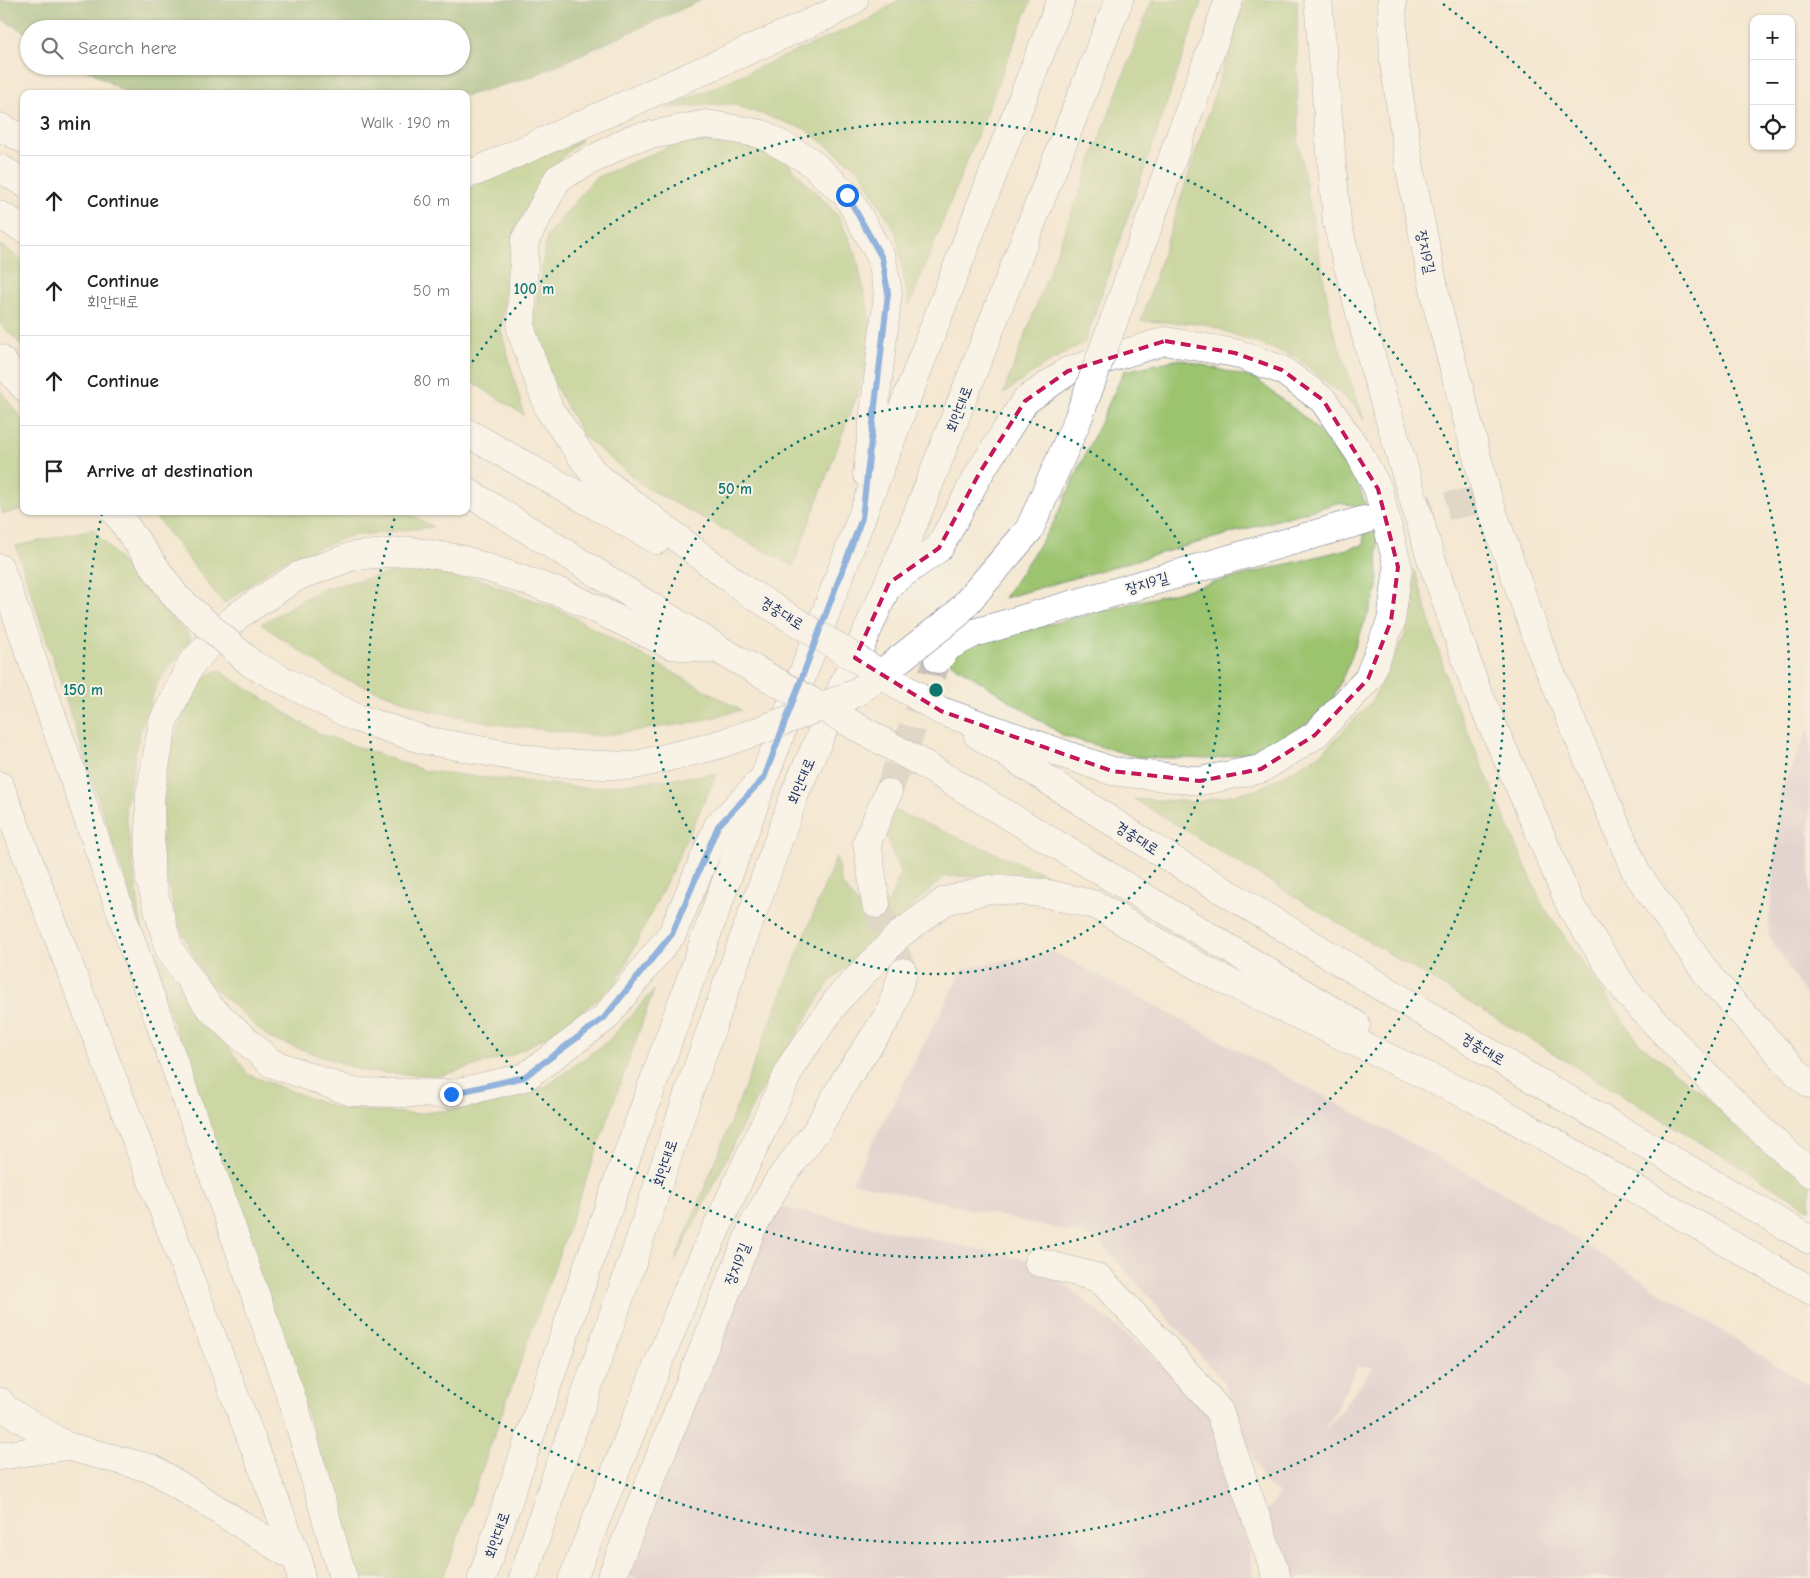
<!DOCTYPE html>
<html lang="en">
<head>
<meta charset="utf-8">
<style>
  body { margin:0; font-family:"Comic Neue","Poor Story",sans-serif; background:#f2f2f2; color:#222 }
  .controls { position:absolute; right:15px; top:15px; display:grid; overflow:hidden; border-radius:10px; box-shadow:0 1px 4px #0004 }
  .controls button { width:45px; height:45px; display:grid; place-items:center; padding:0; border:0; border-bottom:1px solid #e0e0e0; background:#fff; color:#222; font:25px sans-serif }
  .stop { position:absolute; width:15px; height:15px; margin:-11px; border:4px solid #1a73e8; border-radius:50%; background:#fff }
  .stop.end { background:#1a73e8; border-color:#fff; box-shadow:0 1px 5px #0008 }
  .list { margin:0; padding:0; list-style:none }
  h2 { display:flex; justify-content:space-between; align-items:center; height:65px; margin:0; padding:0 20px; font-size:21px }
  h2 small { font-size:16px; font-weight:400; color:#767676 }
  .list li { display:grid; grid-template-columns:32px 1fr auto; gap:15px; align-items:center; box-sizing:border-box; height:90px; padding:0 20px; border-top:1px solid #e0e0e0 }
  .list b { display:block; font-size:19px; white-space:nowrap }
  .list p { margin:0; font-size:16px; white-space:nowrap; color:#767676 }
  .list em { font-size:16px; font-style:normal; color:#767676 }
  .icon { flex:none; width:28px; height:28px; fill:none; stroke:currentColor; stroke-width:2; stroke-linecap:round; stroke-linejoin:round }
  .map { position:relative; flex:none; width:1810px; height:1578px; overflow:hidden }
  .search { position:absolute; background:#fff; box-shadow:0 1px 4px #0004; left:20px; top:20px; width:450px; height:55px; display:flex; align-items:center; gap:12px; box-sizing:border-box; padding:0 18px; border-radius:28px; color:#767676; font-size:19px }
  .panel { position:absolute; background:#fff; box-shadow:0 1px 4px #0004; left:20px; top:90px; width:450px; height:425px; border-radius:10px }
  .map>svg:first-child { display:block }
  .industrial { fill:#d0bdcd; fill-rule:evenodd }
  .green { fill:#9cc36e; stroke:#5c7966 }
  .forest { fill:#7da961; stroke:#4c6c60 }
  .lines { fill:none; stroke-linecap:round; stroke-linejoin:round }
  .minor-tunnel { stroke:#c9c3bb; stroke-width:28; stroke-dasharray:28 14; stroke-linecap:butt }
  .minor-casing { stroke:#677087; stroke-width:29 }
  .major-casing { stroke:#677087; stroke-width:29 }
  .minor { stroke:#fff; stroke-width:28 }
  .major { stroke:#fff; stroke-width:28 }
  .major-bridge-casing { stroke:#677087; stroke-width:29; stroke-linecap:butt }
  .major-bridge { stroke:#fff; stroke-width:28 }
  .route { stroke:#1a73e8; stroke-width:6 }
  .marked { fill:none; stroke:#c2185b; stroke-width:4; stroke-dasharray:10 6; stroke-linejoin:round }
  .ring { fill:none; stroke:#0f766e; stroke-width:2.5; stroke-dasharray:2.5 5 }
  .labels { text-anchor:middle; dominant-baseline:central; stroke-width:4; stroke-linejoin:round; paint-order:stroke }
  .street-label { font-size:15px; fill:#1b2f5e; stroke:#f7f3e8 }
  .centre { fill:#0f766e; stroke:#f7f3e8; stroke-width:2.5 }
  .ring-label { font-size:15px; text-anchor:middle; font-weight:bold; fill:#0f766e; stroke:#f7f3e8; stroke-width:4; stroke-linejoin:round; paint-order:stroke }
</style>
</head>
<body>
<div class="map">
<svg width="1810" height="1578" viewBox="0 0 1810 1578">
  <rect width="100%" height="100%" fill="#f7f3e8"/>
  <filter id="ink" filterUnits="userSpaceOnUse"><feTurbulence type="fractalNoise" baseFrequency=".02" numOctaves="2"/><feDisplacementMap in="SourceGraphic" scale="10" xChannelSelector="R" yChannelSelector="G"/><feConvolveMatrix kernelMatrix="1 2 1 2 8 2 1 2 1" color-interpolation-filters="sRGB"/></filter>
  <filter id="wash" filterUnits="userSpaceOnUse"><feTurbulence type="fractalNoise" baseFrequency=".0096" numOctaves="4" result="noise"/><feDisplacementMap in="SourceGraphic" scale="20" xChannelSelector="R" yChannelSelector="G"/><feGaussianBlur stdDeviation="1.12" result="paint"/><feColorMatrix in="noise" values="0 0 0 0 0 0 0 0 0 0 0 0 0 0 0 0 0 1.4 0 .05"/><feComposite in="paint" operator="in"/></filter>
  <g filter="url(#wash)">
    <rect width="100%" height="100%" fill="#f4e8d2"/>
    <!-- industrial -->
    <g class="industrial">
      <path d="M1810,726v277l-42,-69 12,-142z"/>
      <path d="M1053,951l449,241 308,194v192h-534l-18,-55 21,-29 -16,-12 -40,-101 -126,-143 -245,-56 111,-213zM1357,1367h16l-49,66z"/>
      <path d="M767,1204l271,58 181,149 35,167h-635z"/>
    </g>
    <!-- green -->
    <g class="green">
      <path d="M899,0h132l-122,306 -13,-73 -36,-62 -55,-42 -73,-25 -66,4 202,-88z"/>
      <path d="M1152,0h50l-117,342 -42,24 -40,28z"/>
      <path d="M1245,0h52l1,141 35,188 31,91 -7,-12 -61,-51 -91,-33 -64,-3z"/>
      <path d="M582,139l-39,36 -31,62 -11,93 23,85 -58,-37v-189z"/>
      <path d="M731,141l54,19 53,56 18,38 14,66 -4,51 -73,195 -145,-77 -65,-53 -32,-58 -17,-61 13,-81 48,-58 85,-36z"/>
      <path d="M0,245l24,16v87l-24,-24z"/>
      <path d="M1180,359l76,20 53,42 44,49 24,67 1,51 -29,75 -20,44 -50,39 -64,13 -78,-2 -73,-21 -117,-76 16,-14 400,-101 1,-11 -10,-29 -17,-2 -333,95 50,-76 70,-151z"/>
      <path d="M0,390l24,32v87l-21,5 -3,-7z"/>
      <path d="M151,511h254l28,16 -83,9 -72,27 -54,41z"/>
      <path d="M93,529l52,60 46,49 -34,46 -18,51 -14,74 18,126 106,140 87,33 78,6 76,-9 55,-18 63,-46 46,-51 -211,588h-87l-14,-62 -199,-581 -127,-389z"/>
      <path d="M421,566l60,14 79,30 181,100 -44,12 -98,14 -96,-11 -72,-14 -96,-36 -74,-51 60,-35z"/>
      <path d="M1415,571l37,125 91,210 96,137 171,138v28l-676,-410 63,3 62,-13 62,-35 51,-53 34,-68z"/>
      <path d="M218,670l100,63 108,38 160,17 131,-14 -50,107 -51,103 -53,43 -51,28 -73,21 -72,-4 -98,-34 -63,-57 -29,-59 -16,-67 6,-98 31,-76z"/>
      <path d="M893,810l192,81 -64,-17 -77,3 -114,104 -75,120 -80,161 161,-405 6,27 19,25 28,-6 11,-30 -16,-45z"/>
    </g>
    <!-- forest -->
    <path class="forest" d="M0,0h702l-171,77 -65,19v-2h-338l-47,-28h380v-37h-432v6l-29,-17z"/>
  </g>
  <g filter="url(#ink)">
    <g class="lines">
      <!-- minor-tunnel -->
      <g class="minor-tunnel">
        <path d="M1364,520l124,-21"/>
        <path d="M888,793l50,-134"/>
        <path d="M876,904l27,68"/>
      </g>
      <!-- minor casing -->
      <g class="minor-casing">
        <g id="minor">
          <path d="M1392,0l2,62 17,113 27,133 50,191 54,153 94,220 74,106 90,98 10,8"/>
          <path d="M938,659l11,-13 25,-13 390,-113"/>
          <path d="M0,786l298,774 3,18"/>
          <path d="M876,904l-9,-62 21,-49"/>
          <path d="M1038,1262l61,16 66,70 54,63 58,167"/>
          <path d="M0,1402l4,6 62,38 87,23 145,91"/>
          <path d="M0,1456l66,-10"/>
          <path d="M611,1578l142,-352 26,-46 38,-50 30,-53 42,-62 14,-43"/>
        </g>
      </g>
      <!-- major casing -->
      <g class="major-casing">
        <g id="major">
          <path d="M1318,0l19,223 37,144 56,188 47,136 46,103 48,113 56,86 57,60 75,75 51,45"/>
          <path d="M0,127l24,12"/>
          <path d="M0,168l24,15"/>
          <path d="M466,174l11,-3 355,-158 22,-13"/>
          <path d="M0,215l24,14"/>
          <path d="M1146,232l83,-232"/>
          <path d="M0,359l24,28"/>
          <path d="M466,432l191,108"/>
          <path d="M466,491l248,155"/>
          <path d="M0,568l294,837 49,173"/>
          <path d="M890,583l49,-35 41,-76 45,-71 43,-30 97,-30 70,12 47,17 41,30 36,53 19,36 20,78 -7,54 -23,58 -53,56 -54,34 -61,12 -88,-10 -171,-60"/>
          <path d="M745,590l-151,-116 -45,-65 -28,-79 4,-90 33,-62 73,-39 75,-15 56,10 46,26 39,35 35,64 6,34 -21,181"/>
          <path d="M720,650l-49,-5 -106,-51 -104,-35 -50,-8 -58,5 -55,20 -61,40 -46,48 -28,58 -13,73v84l19,70 40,58 62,56 81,29 99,2 74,-17 80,-59 67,-84 46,-108 46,-48"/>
          <path d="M978,735l172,111 376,229 284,165"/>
          <path d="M923,764l433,261"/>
          <path d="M1481,1100l329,190"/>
          <path d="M482,1578c35,-101 68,-203 103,-304 151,-428 310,-852 476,-1274"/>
          <path d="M523,1578l31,-96 79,-222 58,-174 105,-295 108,-243 215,-548"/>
          <path d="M573,1578l113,-284 107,-231 46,-65 61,-64 45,-33 44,-12 54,4 53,12 112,67 288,137"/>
        </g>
      </g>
      <!-- minor -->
      <use href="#minor" class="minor"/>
      <!-- major -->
      <use href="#major" class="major"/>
      <!-- major-bridge casing -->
      <g class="major-bridge-casing">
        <g id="major-bridge">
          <path d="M115,511l61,86 76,67 102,53 70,23 127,23 80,3 80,-19 53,-18 92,-36 100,-78 73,-85 49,-111 68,-187"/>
          <path d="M745,590l196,121"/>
          <path d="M720,650l203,114"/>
        </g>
      </g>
      <!-- major-bridge -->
      <use href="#major-bridge" class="major-bridge"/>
    </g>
  </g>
  <g class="lines" filter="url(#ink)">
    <!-- route -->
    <path class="route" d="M451,1094l73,-17 80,-59 68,-84 46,-108 46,-48 98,-260 26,-225 -6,-35 -35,-63"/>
  </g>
  <!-- marked area -->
  <path d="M0 0H1810V1578H0ZM1165,341l70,12 47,17 41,30 55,89 20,78 -7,54 -23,58 -53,56 -54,34 -61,12 -88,-10 -171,-60 -86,-53 34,-75 50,-35 41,-76 45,-71 43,-30z" fill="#f4e8d2" fill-opacity=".55" fill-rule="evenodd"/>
  <path class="marked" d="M1165,341l70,12 47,17 41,30 55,89 20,78 -7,54 -23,58 -53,56 -54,34 -61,12 -88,-10 -171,-60 -86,-53 34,-75 50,-35 41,-76 45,-71 43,-30z"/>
  <!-- distance rings -->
  <g class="ring">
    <circle cx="936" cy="690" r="284"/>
    <path d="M468 368A568 568 0 1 1 396 514"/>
    <path d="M1443 4A853 853 0 1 1 102 513"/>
  </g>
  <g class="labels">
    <!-- street labels -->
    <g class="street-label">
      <text transform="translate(1426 252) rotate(78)">장지9길</text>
      <text transform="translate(959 409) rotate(-69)">회안대로</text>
      <text transform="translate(1147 583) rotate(-16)">장지9길</text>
      <text transform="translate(782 613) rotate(32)">경충대로</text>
      <text transform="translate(801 781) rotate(-67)">회안대로</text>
      <text transform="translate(1137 838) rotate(33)">경충대로</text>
      <text transform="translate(1483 1049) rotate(31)">경충대로</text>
      <text transform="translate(665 1163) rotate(-72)">회안대로</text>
      <text transform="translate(737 1264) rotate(-68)">장지9길</text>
      <text transform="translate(497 1535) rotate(-71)">회안대로</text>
    </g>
  </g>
  <circle cx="936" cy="690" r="8" class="centre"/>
  <g class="ring-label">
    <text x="534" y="294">100 m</text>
    <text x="735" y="494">50 m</text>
    <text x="83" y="695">150 m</text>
  </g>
</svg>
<div class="controls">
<button>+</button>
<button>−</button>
<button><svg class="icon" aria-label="locate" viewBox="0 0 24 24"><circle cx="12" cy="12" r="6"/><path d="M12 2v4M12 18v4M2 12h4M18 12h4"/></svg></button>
</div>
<div class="stop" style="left:847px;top:195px"></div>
<div class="stop end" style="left:451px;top:1094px"></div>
<div class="search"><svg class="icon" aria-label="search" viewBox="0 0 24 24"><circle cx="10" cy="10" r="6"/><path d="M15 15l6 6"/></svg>Search here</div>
<section class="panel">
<h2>3 min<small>Walk · 190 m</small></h2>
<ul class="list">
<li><svg class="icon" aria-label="ahead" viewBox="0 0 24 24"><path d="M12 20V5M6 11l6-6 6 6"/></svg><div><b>Continue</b></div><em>60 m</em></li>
<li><svg class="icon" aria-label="ahead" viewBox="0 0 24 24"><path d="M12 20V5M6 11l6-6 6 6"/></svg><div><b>Continue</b><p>회안대로</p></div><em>50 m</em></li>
<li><svg class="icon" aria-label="ahead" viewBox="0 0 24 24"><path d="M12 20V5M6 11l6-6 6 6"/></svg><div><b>Continue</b></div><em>80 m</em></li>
<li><svg class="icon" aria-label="arrive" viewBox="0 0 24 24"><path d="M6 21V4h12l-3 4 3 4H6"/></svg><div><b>Arrive at destination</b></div></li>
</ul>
</section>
</div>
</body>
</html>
